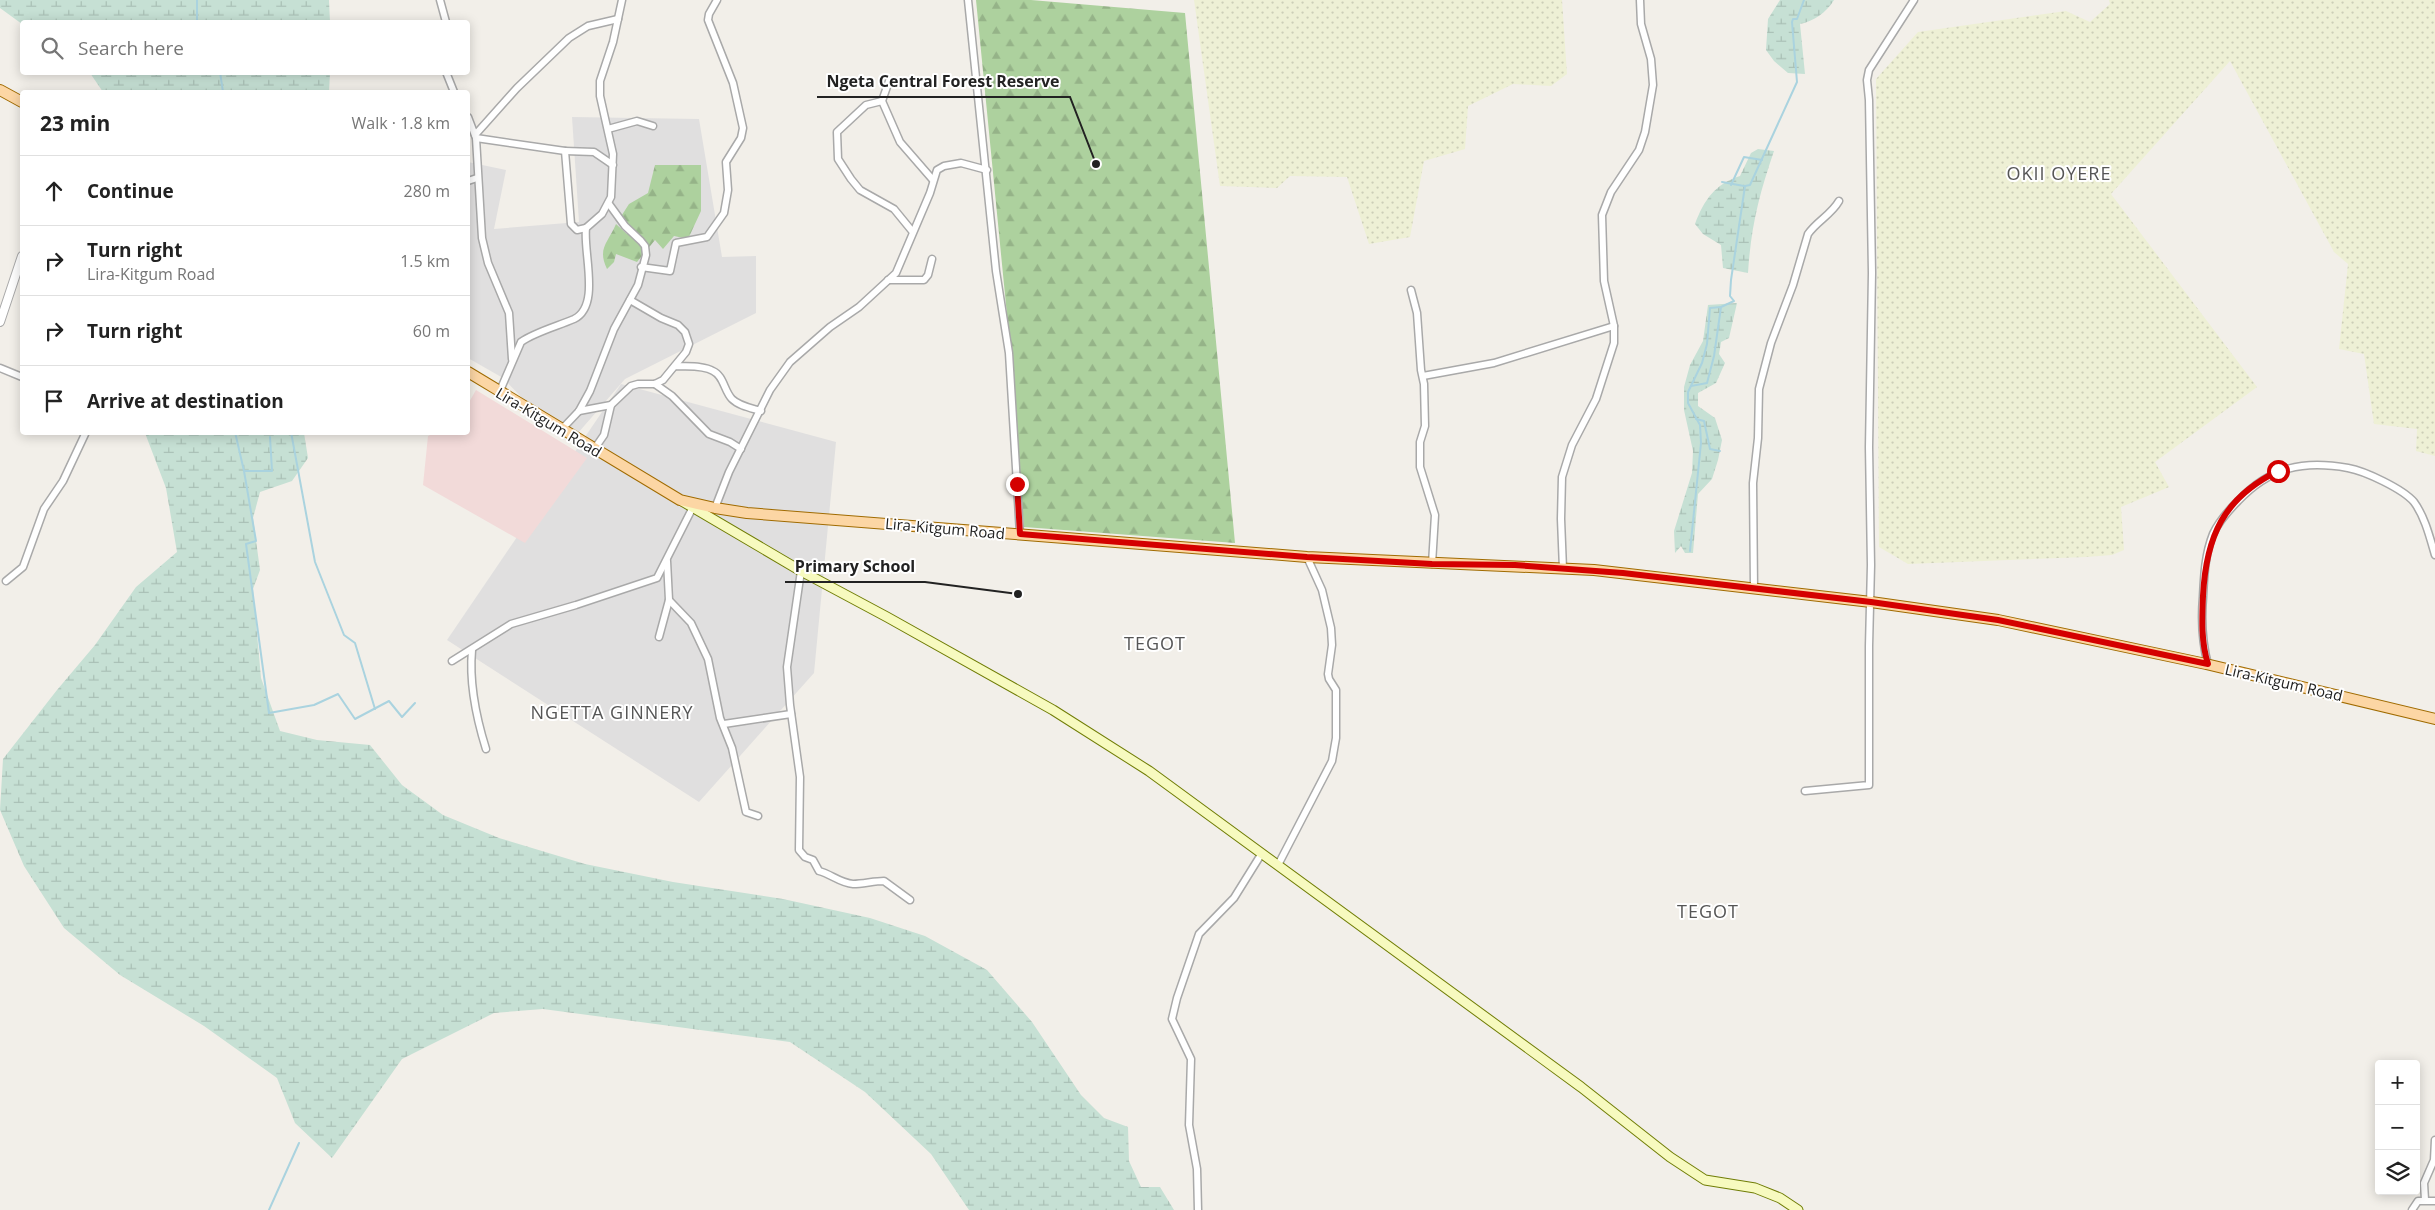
<!DOCTYPE html>
<html lang="en">
<head>
<meta charset="utf-8">
<style>
  body { margin:0; font-family:"Open Sans",sans-serif; background:#f6f6f6; color:#222 }
  .controls { position:absolute; right:15px; bottom:15px; display:grid; overflow:hidden; border-radius:5px; box-shadow:0 2px 12px #0003 }
  .controls button { width:45px; height:45px; display:grid; place-items:center; padding:0; border:0; border-bottom:1px solid #e0e0e0; background:#fff; color:#222; font:25px sans-serif }
  .stop { position:absolute; width:15px; height:15px; margin:-11px; border:4px solid #d40000; border-radius:50%; background:#fff }
  .stop.end { background:#d40000; border-color:#fff; box-shadow:0 1px 5px #0008 }
  .list { margin:0; padding:0; list-style:none }
  h2 { display:flex; justify-content:space-between; align-items:center; height:65px; margin:0; padding:0 20px; font-size:21px }
  h2 small { font-size:16px; font-weight:400; color:#767676 }
  .list li { display:grid; grid-template-columns:32px 1fr auto; gap:15px; align-items:center; box-sizing:border-box; height:70px; padding:0 20px; border-top:1px solid #e0e0e0 }
  .list b { display:block; font-size:19px; white-space:nowrap }
  .list p { margin:0; font-size:16px; white-space:nowrap; color:#767676 }
  .list em { font-size:16px; font-style:normal; color:#767676 }
  .icon { flex:none; width:28px; height:28px; fill:none; stroke:currentColor; stroke-width:2; stroke-linecap:round; stroke-linejoin:round }
  .map { position:relative; flex:none; width:2435px; height:1210px; overflow:hidden }
  .search { position:absolute; background:#fff; box-shadow:0 2px 12px #0003; left:20px; top:20px; width:450px; height:55px; display:flex; align-items:center; gap:12px; box-sizing:border-box; padding:0 18px; border-radius:5px; color:#767676; font-size:19px }
  .panel { position:absolute; background:#fff; box-shadow:0 2px 12px #0003; left:20px; top:90px; width:450px; height:345px; border-radius:5px }
  .map>svg:first-child { display:block }
  .residential { fill:#e0dfdf }
  .commercial { fill:#f2dad9 }
  .farmland { fill:url(#farmland-dots) }
  .forest { fill:url(#forest-firs) }
  .wetland { fill:url(#wetland-marsh) }
  .lines { fill:none; stroke-linecap:round; stroke-linejoin:round }
  .stream { stroke:#aad3df; stroke-width:2 }
  .minor-casing { stroke:#a9a9a9; stroke-width:9 }
  .tertiary-casing { stroke:#a9a9a9; stroke-width:10 }
  .secondary-casing { stroke:#707d05; stroke-width:11 }
  .primary-casing { stroke:#a06b00; stroke-width:12 }
  .minor { stroke:#fff; stroke-width:6 }
  .tertiary { stroke:#fff; stroke-width:8 }
  .secondary { stroke:#f7fabf; stroke-width:9 }
  .primary { stroke:#fcd6a4; stroke-width:10 }
  .route { stroke:#d40000; stroke-width:6 }
  .labels { text-anchor:middle; dominant-baseline:central; stroke-width:4; stroke-linejoin:round; paint-order:stroke }
  .street-label { font-size:15px; fill:#222; stroke:#fff }
  .quarter-label { font-size:18px; letter-spacing:1px; fill:#555; stroke:#fff }
  .leader { fill:none; stroke:#222; stroke-width:2 }
  .callout-dot { fill:#222; stroke:#fff; stroke-width:2 }
  .callout-label { font-size:16px; text-anchor:middle; font-weight:bold; fill:#222; stroke:#fff; stroke-width:4; stroke-linejoin:round; paint-order:stroke }
</style>
</head>
<body>
<div class="map">
<svg width="2435" height="1210" viewBox="0 0 2435 1210">
  <defs>
    <pattern id="farmland-dots" width="8" height="8" patternUnits="userSpaceOnUse" patternTransform="scale(1.25)"><rect width="8" height="8" fill="#eef0d5"/><path d="M2 2h.1M6 6h.1" fill="none" stroke="#ccceb7" stroke-width="1.8" stroke-linecap="round"/></pattern>
    <pattern id="forest-firs" width="22" height="20" patternUnits="userSpaceOnUse" patternTransform="scale(1.25)"><rect width="22" height="20" fill="#add19e"/><path d="M5 1l3.5 6h-7zM16 11l3.5 6h-7z" fill="#95b388"/></pattern>
    <pattern id="wetland-marsh" width="20" height="14" patternUnits="userSpaceOnUse" patternTransform="scale(1.25)"><rect width="20" height="14" fill="#c6e0d4"/><path d="M1 5h8M5 5V1M11 12h8M15 12V8" fill="none" stroke="#aac0b6"/></pattern>
  </defs>
  <rect width="100%" height="100%" fill="#f2efe9"/>
  <!-- residential -->
  <g class="residential">
    <path d="M572,117l127,2 23,138 34,-1v57l-131,66 -47,54 -52,-31 -23,-24 -35,-20v-196l38,8 -12,59 85,-7z"/>
    <path d="M621,384l215,58 -22,231 -115,129 -252,-162z"/>
  </g>
  <!-- commercial -->
  <path class="commercial" d="M476,390l111,68 -62,85 -102,-58 5,-49 7,-3 33,-1v-28z"/>
  <!-- farmland -->
  <g class="farmland">
    <path d="M1194,0h368l5,74 -16,12 -38,-2 -45,22 -3,43 -41,12 -14,76 -41,7 -22,-67 -57,-1 -13,12 -57,-2z"/>
    <path d="M2109,0h326v456l-19,-5 1,-22 -43,-5 -10,-70 -25,-5 9,-85 -14,-12 -104,-191 -119,133 146,193 -102,75 14,25 -48,20 3,43 -12,5 -26,2 -178,7 -29,-17 -3,-468 42,-47 148,-21 24,11 20,-18z"/>
  </g>
  <!-- forest -->
  <g class="forest">
    <path d="M976,0h55l154,13 50,530 -211,-16 -17,-212z"/>
    <path d="M655,165h46v46l-13,28 -14,-3 -11,13 -8,-9 -18,22 -21,-8 -2,8 -7,7c-10,-21 1,-26 9,-45l11,10 3,-5 -10,-11 9,-14 19,-11z"/>
  </g>
  <!-- wetland -->
  <g class="wetland">
    <path d="M0,0h329l1,22 -308,2 -22,-16z"/>
    <path d="M1780,0h54c-8,13 -20,21 -34,24l5,50 -17,-1 -14,-12 -8,-11 2,-31z"/>
    <path d="M90,73h240l-1,19h-226z"/>
    <path d="M1758,149l16,2c-15,44 -23,75 -26,122l-25,-5 -2,-23 -18,-11 -8,-10c9,-24 20,-40 45,-48l11,-23z"/>
    <path d="M1737,303l-8,35 -8,4 -2,12 6,9 -9,20 -18,10v13l17,12 7,22 -4,20 -6,19 -14,15 -5,59h-8l-4,-7 -6,7 -1,-22 18,-58 1,-22 -9,-41v-23l6,-22 13,-24 5,-36z"/>
    <path d="M145,433h159l4,25 -16,23 -32,11 -7,26 7,52 -7,19 8,89 19,53 37,9 53,5 32,40 41,30 56,23 86,26 88,18 110,17 87,19 55,18 62,34 45,52 49,73 23,23 24,9 1,34 12,26h19l14,23h-205l-38,-56 -66,-62 -75,-50 -247,-33 -49,4 -92,46 -70,99 -37,-35 -18,-45 -73,-52 -84,-51 -56,-47 -40,-62 -24,-56 3,-51 54,-69 38,-45 41,-58 41,-35 -11,-64z"/>
  </g>
  <g class="lines">
    <!-- stream -->
    <g class="stream">
      <path d="M197,22v-22"/>
      <path d="M220,72l3,20"/>
      <path d="M1722,182l22,4"/>
      <path d="M1731,185l13,-28 18,3"/>
      <path d="M1691,386l16,-3 7,-27 7,-49 13,-6 -4,-5 1,-16 14,-94 5,-1 47,-103 -5,-60 1,-3h4l7,-19"/>
      <path d="M1696,419l8,2 6,28 10,2"/>
      <path d="M235,432l9,39"/>
      <path d="M291,432l24,130 29,73 11,8 20,66"/>
      <path d="M270,437l2,34h-28l12,70 -10,3 23,169 45,-8 24,-11 17,25 34,-18 13,16 13,-14"/>
      <path d="M1690,551l11,-108 -1,-18 -12,-22v-11l14,-29 5,-19 3,-36 11,-1"/>
      <path d="M269,1210l30,-67"/>
    </g>
    <!-- minor casing -->
    <g class="minor-casing">
      <g id="minor">
        <path d="M440,0l6,22"/>
        <path d="M968,0l28,271 13,82 11,181"/>
        <path d="M446,72l8,20"/>
        <path d="M889,81l-7,20 18,41 33,38"/>
        <path d="M882,101l-16,4 -29,27 1,27 13,20 9,11 34,19 18,22"/>
        <path d="M468,117l8,21 6,100 6,25 21,50 3,46"/>
        <path d="M608,129l29,-8 16,5"/>
        <path d="M475,135l42,-47 52,-50 19,-12 30,-7"/>
        <path d="M476,138l89,13 6,73 6,6 9,-2"/>
        <path d="M565,151l29,1 19,13"/>
        <path d="M468,181l9,-3"/>
        <path d="M641,267l29,4 6,-28 31,-6 17,-24 4,-23 -2,-28 15,-24 2,-10 -10,-45 -25,-63 1,-6 8,-14"/>
        <path d="M888,280h36l4,-5 4,-16"/>
        <path d="M1411,290l6,23 4,57 3,14 1,42 -5,16v25l15,48 -3,49"/>
        <path d="M675,366c12,1 28,-1 38,5 11,5 11,20 19,28 7,7 19,9 29,12"/>
        <path d="M0,368l22,9"/>
        <path d="M1423,376l71,-13 120,-37"/>
        <path d="M655,384l17,12 37,38 21,8 11,7"/>
        <path d="M499,393l22,-51c14,-10 37,-16 53,-23 27,-13 9,-66 12,-91l16,-14 9,-17 2,-43 -13,-58v-15l13,-39 9,-42"/>
        <path d="M579,411l32,-6 20,-19 7,-2h17l8,-4 23,-28 3,-8 -4,-12 -7,-7 -17,-7 -31,-18"/>
        <path d="M561,430l18,-19 11,-20 24,-62 24,-44 8,-30 -1,-9 -4,-5 -16,-15 -16,-22"/>
        <path d="M595,448l9,-13 7,-30"/>
        <path d="M715,508l14,-36 41,-82 20,-28 40,-35 29,-20 37,-34 34,-80 7,-23 7,-4 17,-3 26,7"/>
        <path d="M1563,569l-2,-50 1,-42 10,-32 24,-46 18,-56v-17l-10,-45 -2,-66 9,-23 28,-42 6,-18 8,-47 -2,-26 -10,-35 -1,-24"/>
        <path d="M801,571l-14,96 3,38 10,72 -1,73 6,7 8,3 6,11c12,3 21,12 34,13 10,0 21,-3 31,-3l26,19"/>
        <path d="M6,581l17,-14 21,-58 19,-28 23,-49"/>
        <path d="M1754,589l-1,-106 5,-45 1,-49 12,-46 22,-58 15,-51c9,-13 23,-19 31,-33"/>
        <path d="M669,600l22,23 17,36 12,59 12,30 14,64 12,4"/>
        <path d="M659,637l10,-37 -2,-39"/>
        <path d="M472,650c-3,33 4,67 14,99"/>
        <path d="M452,661l59,-37 65,-19 81,-27 35,-69"/>
        <path d="M2208,665c-6,-23 -7,-45 -5,-68 1,-21 2,-43 10,-63 6,-13 15,-23 25,-33 32,-34 65,-41 110,-33 17,3 55,21 66,34 11,15 16,36 21,53"/>
        <path d="M724,724l67,-10"/>
        <path d="M1805,791l64,-6v-139l2,-81 -2,-118 3,-174 -3,-173 -2,-20 2,-10 45,-70"/>
        <path d="M1278,865l54,-104 4,-23v-48l-7,-11 -1,-5 4,-29 -1,-17 -9,-38 -15,-33"/>
        <path d="M2425,1200l-1,-17 10,-23 1,-20"/>
        <path d="M1198,1210l-1,-41 -8,-44 2,-66 -19,-40 5,-21 22,-64 35,-36 28,-45"/>
        <path d="M2412,1210l6,-9h17"/>
      </g>
    </g>
    <!-- tertiary casing -->
    <g class="tertiary-casing">
      <path id="tertiary" d="M0,322l22,-66"/>
    </g>
    <!-- secondary casing -->
    <g class="secondary-casing">
      <path id="secondary" d="M682,501l119,70 86,46 166,93 96,61 432,316 89,70 35,23 50,8 25,10 18,12"/>
    </g>
    <!-- primary casing -->
    <g class="primary-casing">
      <g id="primary">
        <path d="M0,90l22,12"/>
        <path d="M468,372l212,128 35,8 32,5 560,44 287,13 277,32 127,18 208,44 229,55"/>
      </g>
    </g>
    <!-- minor -->
    <use href="#minor" class="minor"/>
    <!-- tertiary -->
    <use href="#tertiary" class="tertiary"/>
    <!-- secondary -->
    <use href="#secondary" class="secondary"/>
    <!-- primary -->
    <use href="#primary" class="primary"/>
  </g>
  <g class="lines">
    <!-- route -->
    <path class="route" d="M1017,484l3,50 287,23 125,7 83,1 108,8 248,29 127,18 210,44c-7,-22 -6,-45 -5,-68 3,-59 20,-98 75,-125"/>
  </g>
  <g class="labels">
    <!-- street labels -->
    <g class="street-label">
      <text transform="translate(549 422) rotate(31)">Lira-Kitgum Road</text>
      <text transform="translate(945 528) rotate(5)">Lira-Kitgum Road</text>
      <text transform="translate(2284 682) rotate(13)">Lira-Kitgum Road</text>
    </g>
    <!-- quarter labels -->
    <g class="quarter-label">
      <text x="2059" y="173">OKII OYERE</text>
      <text x="1155" y="643">TEGOT</text>
      <text x="612" y="712">NGETTA GINNERY</text>
      <text x="1708" y="911">TEGOT</text>
    </g>
  </g>
  <!-- callouts -->
  <path class="leader" d="M1096 164L1070 97H817M1018 594L925 582H785"/>
  <g class="callout-dot">
    <circle cx="1096" cy="164" r="5"/>
    <circle cx="1018" cy="594" r="5"/>
  </g>
  <g class="callout-label">
    <text x="943" y="87">Ngeta Central Forest Reserve</text>
    <text x="855" y="572">Primary School</text>
  </g>
</svg>
<div class="controls">
<button>+</button>
<button>−</button>
<button><svg class="icon" aria-label="layers" viewBox="0 0 24 24"><path d="M12 4l9 5-9 5-9-5zM3 14l9 5 9-5"/></svg></button>
</div>
<div class="stop" style="left:2278px;top:471px"></div>
<div class="stop end" style="left:1017px;top:484px"></div>
<div class="search"><svg class="icon" aria-label="search" viewBox="0 0 24 24"><circle cx="10" cy="10" r="6"/><path d="M15 15l6 6"/></svg>Search here</div>
<section class="panel">
<h2>23 min<small>Walk · 1.8 km</small></h2>
<ul class="list">
<li><svg class="icon" aria-label="ahead" viewBox="0 0 24 24"><path d="M12 20V5M6 11l6-6 6 6"/></svg><div><b>Continue</b></div><em>280 m</em></li>
<li><svg class="icon" aria-label="right" viewBox="0 0 24 24"><path d="M7 20v-9h11M14 6l5 5-5 5"/></svg><div><b>Turn right</b><p>Lira-Kitgum Road</p></div><em>1.5 km</em></li>
<li><svg class="icon" aria-label="right" viewBox="0 0 24 24"><path d="M7 20v-9h11M14 6l5 5-5 5"/></svg><div><b>Turn right</b></div><em>60 m</em></li>
<li><svg class="icon" aria-label="arrive" viewBox="0 0 24 24"><path d="M6 21V4h12l-3 4 3 4H6"/></svg><div><b>Arrive at destination</b></div></li>
</ul>
</section>
</div>
</body>
</html>
